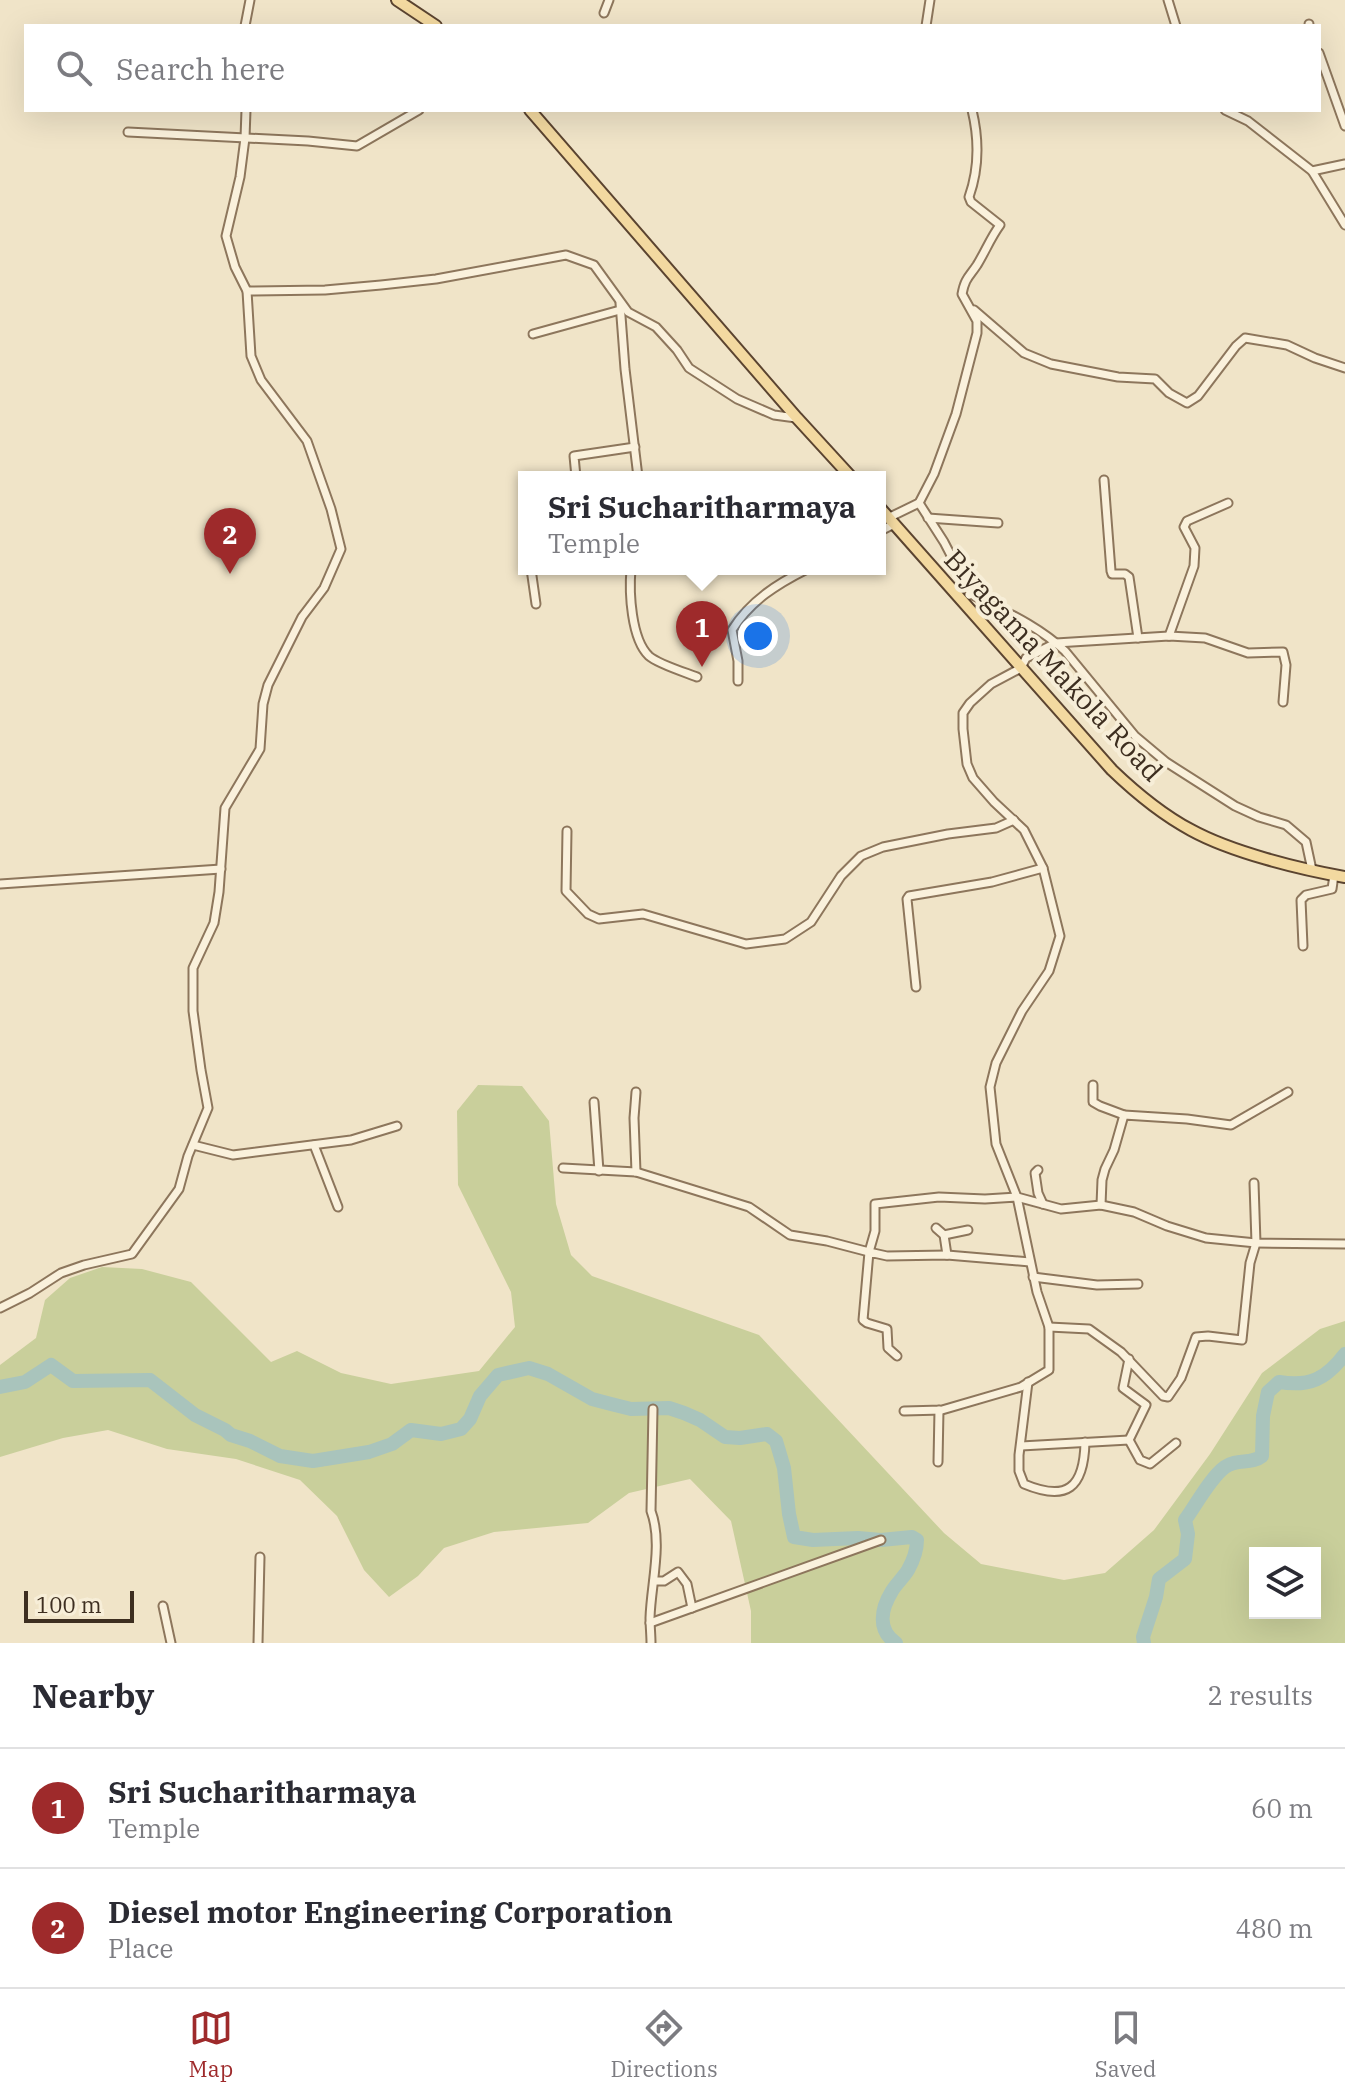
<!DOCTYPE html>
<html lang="en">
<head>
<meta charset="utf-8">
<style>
  body { margin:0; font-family:"IBM Plex Serif",serif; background:#f7f7f7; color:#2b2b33 }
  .controls { position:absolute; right:24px; bottom:24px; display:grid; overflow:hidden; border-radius:0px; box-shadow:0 8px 32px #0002 }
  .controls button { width:72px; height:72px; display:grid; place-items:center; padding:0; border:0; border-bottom:2px solid #e1e1e2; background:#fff; color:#2b2b33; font:40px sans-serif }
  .scale { position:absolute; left:24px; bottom:20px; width:110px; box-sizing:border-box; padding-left:8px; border:4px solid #3d2e20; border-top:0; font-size:22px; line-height:28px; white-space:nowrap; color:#3d2e20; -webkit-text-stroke:6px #f7eed8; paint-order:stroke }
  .you { position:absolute; left:758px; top:636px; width:28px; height:28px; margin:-20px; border:6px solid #fff; border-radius:50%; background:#1a73e8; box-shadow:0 0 0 12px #1a73e833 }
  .badge { display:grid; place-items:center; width:52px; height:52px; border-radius:50%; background:#9e2a2b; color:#fff; font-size:26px; font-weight:700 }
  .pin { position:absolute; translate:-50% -66px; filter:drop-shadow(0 2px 4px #0008) }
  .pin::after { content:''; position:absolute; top:42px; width:28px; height:24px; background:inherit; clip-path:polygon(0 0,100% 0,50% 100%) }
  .popup { position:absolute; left:518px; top:471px; width:368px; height:104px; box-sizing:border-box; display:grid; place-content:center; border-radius:0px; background:#fff; filter:drop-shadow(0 2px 6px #0005); font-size:26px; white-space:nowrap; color:#7c7c81 }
  .popup b { font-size:30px; color:#2b2b33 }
  .popup::after { content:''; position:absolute; left:50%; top:100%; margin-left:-16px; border:16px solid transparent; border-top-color:#fff }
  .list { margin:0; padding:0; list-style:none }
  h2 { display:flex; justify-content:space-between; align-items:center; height:104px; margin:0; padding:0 32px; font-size:34px }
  h2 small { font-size:26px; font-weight:400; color:#7c7c81 }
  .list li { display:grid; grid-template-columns:52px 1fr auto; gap:24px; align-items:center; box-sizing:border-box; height:120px; padding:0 32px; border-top:2px solid #e1e1e2 }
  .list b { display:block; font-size:30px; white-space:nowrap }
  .list p { margin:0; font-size:26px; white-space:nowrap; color:#7c7c81 }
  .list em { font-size:26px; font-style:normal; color:#7c7c81 }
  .icon { flex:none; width:44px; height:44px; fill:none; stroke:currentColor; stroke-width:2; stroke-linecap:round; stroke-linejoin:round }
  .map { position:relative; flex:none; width:1345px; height:1643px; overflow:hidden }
  .search { position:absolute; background:#fff; box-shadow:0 8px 32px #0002; left:24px; right:24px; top:24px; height:88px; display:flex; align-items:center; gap:20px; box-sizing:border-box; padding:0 28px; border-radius:0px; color:#7c7c81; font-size:30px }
  .sheet { height:344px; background:#fff }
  nav { display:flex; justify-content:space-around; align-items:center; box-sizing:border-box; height:112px; border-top:2px solid #e1e1e2; background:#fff; font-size:22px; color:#7c7c81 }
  nav a { display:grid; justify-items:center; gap:4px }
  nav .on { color:#9e2a2b }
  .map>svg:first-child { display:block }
  .green { fill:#c9cf9b; fill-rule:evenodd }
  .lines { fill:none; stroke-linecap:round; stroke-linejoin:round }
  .river { stroke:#a9c4bc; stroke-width:14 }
  .minor-casing { stroke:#8d765c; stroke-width:11 }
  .primary-casing { stroke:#5b4430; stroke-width:14 }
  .minor { stroke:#faf1dc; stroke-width:7 }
  .primary { stroke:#f3d9a0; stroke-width:10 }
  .labels { text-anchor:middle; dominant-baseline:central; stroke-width:8; stroke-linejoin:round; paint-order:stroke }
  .street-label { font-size:28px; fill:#3d2e20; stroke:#f7eed8 }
</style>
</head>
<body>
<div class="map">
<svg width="1345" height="1643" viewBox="0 0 1345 1643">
  <rect width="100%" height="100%" fill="#f0e4c8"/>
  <!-- green -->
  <path class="green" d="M478,1085l44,1 27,35 7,83 15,51 21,21 167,59 185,198 37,31 83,16 41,-7 49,-43 56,-76 52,-81 58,-44 25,-8v322h-594v-32l-20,-90 -41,-42 -61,14 -41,30 -94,9 -50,16 -26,28 -29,21 -25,-27 -27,-54 -37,-36 -64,-21 -69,-10 -59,-19 -45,8 -63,19v-92l36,-27 9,-38 25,-22 32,-11 40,2 49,13 80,80 26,-11 44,22 50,11 88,-13 36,-44 -4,-35 -53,-107 -1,-74zM1255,1553h60v60h-60z"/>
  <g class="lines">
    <!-- river -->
    <g class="river">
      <path d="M0,1387l25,-5 26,-17 22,16 77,-1 45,35 30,15 6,5 19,6 30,15 33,5 56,-9 23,-8 19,-14 30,4 20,-5 9,-10 10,-23 18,-21 31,-7 19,6 44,25 19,5 20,5 38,-1 15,5 16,7 25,17 15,1 27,-4 9,7 3,10 5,17 5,46 5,23 19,3 45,-2 23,2 31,-3 5,3c0,11 -4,21 -9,30 -5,8 -12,14 -16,21 -11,18 -15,39 4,52"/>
      <path d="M1144,1643l-1,-6 13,-40 3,-18 26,-20 3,-25 -3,-14c11,-15 25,-42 40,-53 12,-9 26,-2 37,-11l1,-40 5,-24 11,-10c31,5 47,-3 66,-28"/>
    </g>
    <!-- minor casing -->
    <g class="minor-casing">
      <g id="minor">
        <path d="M1168,0l8,26"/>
        <path d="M604,13l5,-13"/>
        <path d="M1309,24v2"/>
        <path d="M245,26l5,-26"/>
        <path d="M926,26l4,-26"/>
        <path d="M1319,53l26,73"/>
        <path d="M1225,110l23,11 64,50 33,-7"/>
        <path d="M128,132l180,9 49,5 62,-36"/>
        <path d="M1312,171l33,54"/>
        <path d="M247,291l78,-1 56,-5 55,-6 130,-24 28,10 34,47 28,15 21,23 12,18 48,31 37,16 22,3"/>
        <path d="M620,303l5,66 13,108"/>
        <path d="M974,310l50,43 27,11 67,13 37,2 14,14 18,10 11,-7 38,-50 9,-8 42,7 28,13 30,10"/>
        <path d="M533,334l87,-24"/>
        <path d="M576,477l-2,-21 61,-9"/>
        <path d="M1104,480l7,91 1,3h13l4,3 9,61"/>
        <path d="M919,503l25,39 27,52 -2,1"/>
        <path d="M888,518l31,-15 15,-29 22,-60 21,-81v-12l-15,-27c3,-16 7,-17 15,-29 8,-13 14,-28 23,-40l-29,-23 -2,-5c10,-28 10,-58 3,-87"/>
        <path d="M928,518l70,5"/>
        <path d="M880,531l14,-7"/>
        <path d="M531,569l5,35"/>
        <path d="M631,569c-2,23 0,70 18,87 9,8 35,16 48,21"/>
        <path d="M971,594c33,17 66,31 94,57l70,85 31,26 69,44 24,11 27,8 20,17 6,28"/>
        <path d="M1169,636l25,-70 1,-18 -11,-21 3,-6 41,-18"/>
        <path d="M738,681v-20l-6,-31c18,-29 45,-46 75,-61"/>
        <path d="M1283,702l3,-37 -3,-13 -35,1 -43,-15 -36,-2 -113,7 -30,15 -5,10 -30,16 -21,19 -7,10v16l4,35 6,14 21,24 30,28 19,38 17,68 -11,35 -27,40 -26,52 -6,24 6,57 21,53 44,12 40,-4 33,7 33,14 39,12 50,5 89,1"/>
        <path d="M567,831l-1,60 22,23 11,5 44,-5 103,30 39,-5 26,-17 30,-46 20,-20 22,-9 65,-13 48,-6 18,-8"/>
        <path d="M0,884l221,-15"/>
        <path d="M1303,946l-2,-46 5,-5 26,-6 2,-14"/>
        <path d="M916,987l-9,-88 2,-3 83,-14 51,-14"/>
        <path d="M1093,1085v17l7,4 24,9"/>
        <path d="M594,1102l5,69"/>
        <path d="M193,1145l40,10 118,-15 46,-14"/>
        <path d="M314,1145l24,62"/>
        <path d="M563,1168l73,4 113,35 41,28 37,6 42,11 6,-21v-27l64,-7 46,2 32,-2 20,95 12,35v43l-28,17 -79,23 -38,1"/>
        <path d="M1038,1170l-3,3 3,20 5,11"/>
        <path d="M636,1172l-2,-54 2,-26"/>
        <path d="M1101,1205l1,-25 3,-11 9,-19 10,-35 63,4 44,6 57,-33"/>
        <path d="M936,1228l8,7 3,20"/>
        <path d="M944,1235l24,-5"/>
        <path d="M1033,1277l64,8 41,-1"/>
        <path d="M0,1308l30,-15 31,-20 23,-8 48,-11 47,-65 9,-33 20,-48 -7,-38 -8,-59v-43l21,-45 5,-31 6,-84 35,-59 3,-45 5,-19 34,-68 22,-29 17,-39 -10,-40 -24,-68 -46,-61 -10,-24 -4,-65 -12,-24 -9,-31 14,-59 5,-39 1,-28"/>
        <path d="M1049,1327l40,2 32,23 42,44 5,1 13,-19 15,-41 12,-1 34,4 8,-77 6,-20 -2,-60"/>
        <path d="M897,1356l-9,-8 -1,-19 -20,-6 -4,-3 6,-68 18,4 60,-1 83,7"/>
        <path d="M1129,1359l-6,29 23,17 -17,35"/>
        <path d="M1028,1382l-9,73v16l5,13c43,18 60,4 61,-42"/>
        <path d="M1129,1440l11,20 10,4 26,-21"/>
        <path d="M1021,1446l108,-6"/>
        <path d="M938,1462l1,-52"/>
        <path d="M654,1581h10l14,-9 9,12 5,24"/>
        <path d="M163,1606l8,37"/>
        <path d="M650,1623l231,-83"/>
        <path d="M258,1643l2,-86"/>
        <path d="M651,1643c0,-8 -1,-17 -1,-25 1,-34 13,-75 1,-107l2,-102"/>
      </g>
    </g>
    <!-- primary casing -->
    <g class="primary-casing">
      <g id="primary">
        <path d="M397,0l39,26"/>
        <path d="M530,110l267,308 54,59"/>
        <path d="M880,508l232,262c24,23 49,44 79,60 40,22 108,39 154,47"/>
      </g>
    </g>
    <!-- minor -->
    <use href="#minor" class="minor"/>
    <!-- primary -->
    <use href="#primary" class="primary"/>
  </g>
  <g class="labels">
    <!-- street labels -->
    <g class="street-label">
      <text transform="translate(1054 665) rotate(47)">Biyagama Makola Road</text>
    </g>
  </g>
</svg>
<div class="controls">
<button><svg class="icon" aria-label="layers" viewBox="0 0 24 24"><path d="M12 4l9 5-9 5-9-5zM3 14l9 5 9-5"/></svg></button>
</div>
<div class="scale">100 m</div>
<div class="you"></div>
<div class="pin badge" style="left:702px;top:667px">1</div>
<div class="popup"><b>Sri Sucharitharmaya</b>Temple</div>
<div class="pin badge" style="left:230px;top:574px">2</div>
<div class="search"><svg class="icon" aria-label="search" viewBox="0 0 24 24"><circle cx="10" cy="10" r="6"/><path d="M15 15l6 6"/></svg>Search here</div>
</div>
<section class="sheet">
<h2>Nearby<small>2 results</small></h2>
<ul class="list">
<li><span class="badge">1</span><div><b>Sri Sucharitharmaya</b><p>Temple</p></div><em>60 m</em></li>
<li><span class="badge">2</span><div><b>Diesel motor Engineering Corporation</b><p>Place</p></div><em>480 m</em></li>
</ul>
</section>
<nav>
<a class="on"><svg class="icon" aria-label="map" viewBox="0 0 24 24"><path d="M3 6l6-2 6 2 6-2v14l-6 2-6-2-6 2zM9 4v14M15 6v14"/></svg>Map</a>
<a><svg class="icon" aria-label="directions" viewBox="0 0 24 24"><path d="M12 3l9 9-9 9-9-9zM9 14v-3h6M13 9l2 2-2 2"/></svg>Directions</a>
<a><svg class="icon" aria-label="saved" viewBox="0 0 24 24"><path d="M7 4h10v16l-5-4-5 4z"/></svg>Saved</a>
</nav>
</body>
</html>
